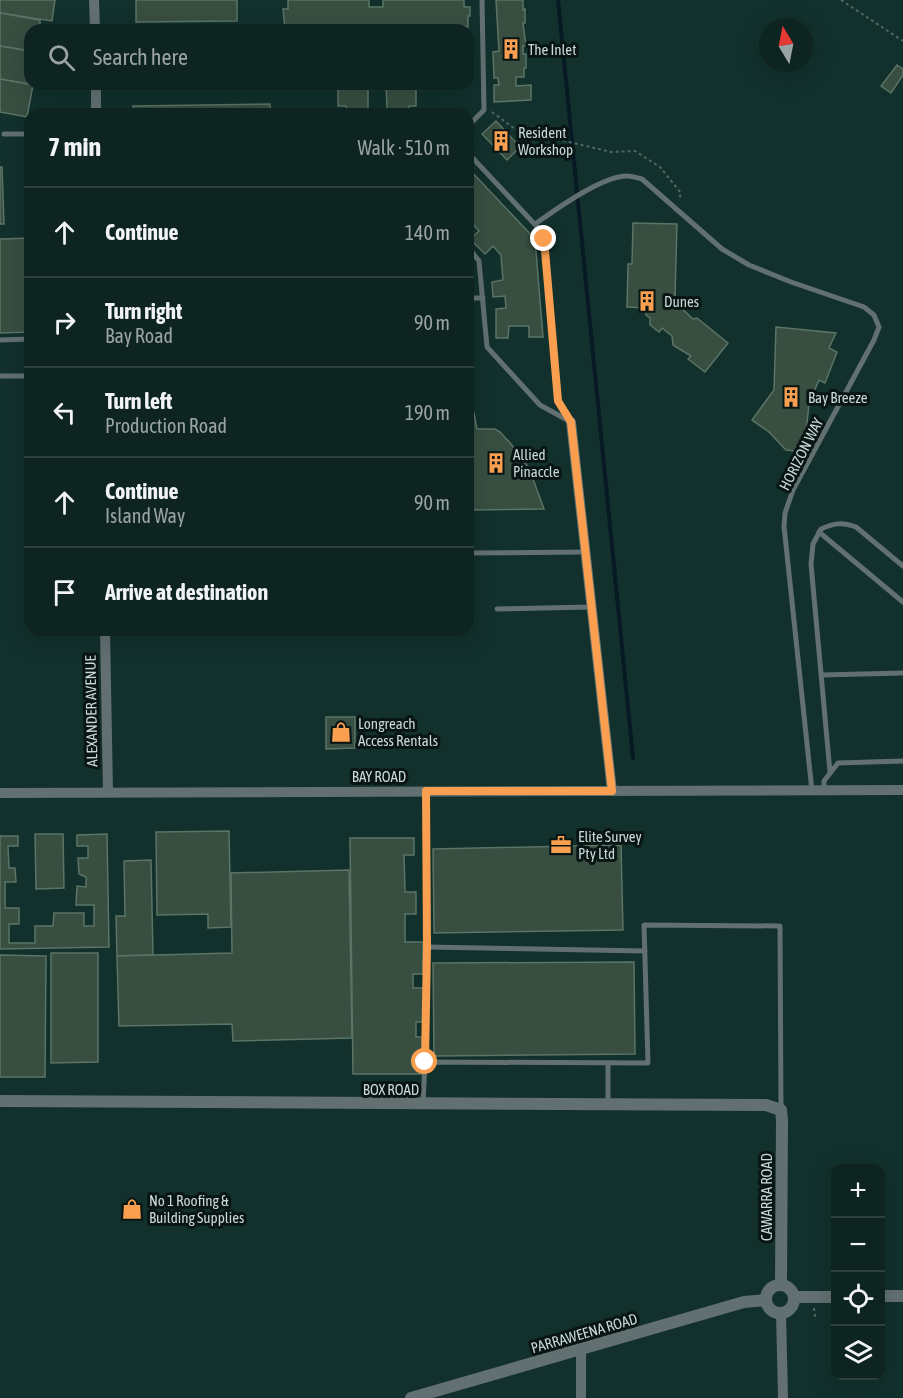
<!DOCTYPE html>
<html lang="en">
<head>
<meta charset="utf-8">
<style>
  body { margin:0; font-family:"Asap Condensed",sans-serif; background:#1c302e; color:#f1f3f6 }
  .controls { position:absolute; right:18px; bottom:18px; display:grid; overflow:hidden; border-radius:12px; box-shadow:0 6px 24px #0002 }
  .controls button { width:54px; height:54px; display:grid; place-items:center; padding:0; border:0; border-bottom:2px solid #2e413f; background:#0e2421; color:#f1f3f6; font:30px sans-serif }
  .compass { position:absolute; left:759px; top:18px; width:54px; height:54px; border-radius:50%; background:#0e2421; box-shadow:0 6px 24px #0002; rotate:350deg }
  .stop { position:absolute; width:18px; height:18px; margin:-14px; border:4px solid #fa9f4f; border-radius:50%; background:#fff }
  .stop.end { background:#fa9f4f; border-color:#fff; box-shadow:0 2px 6px #0008 }
  .list { margin:0; padding:0; list-style:none }
  h2 { display:flex; justify-content:space-between; align-items:center; height:78px; margin:0; padding:0 24px; font-size:26px }
  h2 small { font-size:20px; font-weight:400; color:#9ba4a5 }
  .list li { display:grid; grid-template-columns:39px 1fr auto; gap:18px; align-items:center; box-sizing:border-box; height:90px; padding:0 24px; border-top:2px solid #2e413f }
  .list b { display:block; font-size:22px; white-space:nowrap }
  .list p { margin:0; font-size:20px; white-space:nowrap; color:#9ba4a5 }
  .list em { font-size:20px; font-style:normal; color:#9ba4a5 }
  .icon { flex:none; width:33px; height:33px; fill:none; stroke:currentColor; stroke-width:2; stroke-linecap:round; stroke-linejoin:round }
  .map { position:relative; flex:none; width:903px; height:1398px; overflow:hidden }
  .search { position:absolute; background:#0e2421; box-shadow:0 6px 24px #0002; left:24px; top:24px; width:450px; height:66px; display:flex; align-items:center; gap:15px; box-sizing:border-box; padding:0 21px; border-radius:18px; color:#9ba4a5; font-size:22px }
  .panel { position:absolute; background:#0e2421; box-shadow:0 6px 24px #0002; left:24px; top:108px; width:450px; height:528px; border-radius:18px }
  .map>svg:first-child { display:block }
  .lines { fill:none; stroke-linecap:round; stroke-linejoin:round }
  .stream { stroke:#061a24; stroke-width:4 }
  .building { fill:#374e41; stroke:#5b7465; stroke-width:1.5 }
  .path { stroke:#4f6865; stroke-width:2; stroke-dasharray:3 3; stroke-linecap:butt }
  .service { stroke:#627072; stroke-width:5 }
  .minor { stroke:#627072; stroke-width:10 }
  .tertiary { stroke:#627072; stroke-width:12 }
  .route { stroke:#fa9f4f; stroke-width:8 }
  .labels { text-anchor:middle; dominant-baseline:central; stroke-width:6; stroke-linejoin:round; paint-order:stroke }
  .poi-label { font-size:15px; fill:#c7d8d5; stroke:#091514; text-anchor:start }
  .street-label { font-size:15px; fill:#c7d8d5; stroke:#091514 }
</style>
</head>
<body>
<div class="map">
<svg width="903" height="1398" viewBox="0 0 903 1398">
  <rect width="100%" height="100%" fill="#12302c"/>
  <g class="lines">
    <!-- stream -->
    <path class="stream" d="M558,0l75,758"/>
  </g>
  <!-- building -->
  <g class="building">
    <path d="M0,0h55l-3,21 -52,-8z"/>
    <path d="M136,0h101v21l-101,1z"/>
    <path d="M288,0h81v7h14v-7h81v7h6v9h-2v11h-17v-2h-5v2h-43v3l-97,-1v-3h-4v3h-17l-2,-20h5z"/>
    <path d="M496,0h27v10l2,-1v14h-2l3,23h-3v8h3v14h-2v9h-8v9l15,-1v15l-37,2v-17h5l-1,-7h-4l-1,-26 6,-1z"/>
    <path d="M0,13l40,7v10h-10v21l-30,-5z"/>
    <path d="M206,27v3h-70v-2z"/>
    <path d="M0,46l30,5v33h11v2l-41,-7z"/>
    <path d="M897,65l6,4v6l-12,18 -10,-7z"/>
    <path d="M0,79l33,6 -6,32 -27,-5z"/>
    <path d="M368,84v26l-22,1v-5h-8v-17h2v-4l-2,-1z"/>
    <path d="M386,84h30v22h-7v4l-22,-1z"/>
    <path d="M270,104v10h-136l-1,-8z"/>
    <path d="M496,121l24,26 -13,13 -25,-26z"/>
    <path d="M0,167h2l2,57h-4z"/>
    <path d="M468,168l67,71 8,98h-14v-11h-20l-1,12h-12v-29l10,-1 -1,-12 -12,1 -1,-15 11,-2 -2,-25 -8,-9 -8,8 -15,-15 9,-8 -11,-12z"/>
    <path d="M633,223l44,1 -2,73h-9v8h12l15,14 4,-1 31,25 -23,29 -17,-13 3,-3 -18,-11 -1,-9 -10,-8 -3,4 -9,-7v-7l-4,-3v-7l-19,-1 1,-43h4z"/>
    <path d="M30,238v94l-30,1v-94z"/>
    <path d="M776,327l60,6 -7,15 8,4 -12,31 -6,-3 -10,24 -5,48 -18,-2 -17,-18 -17,-12 22,-30z"/>
    <path d="M468,413h6l3,16h18l5,3 11,12 18,24 15,41 -76,1z"/>
    <path d="M326,717h29v31l-29,1z"/>
    <path d="M229,831l2,96 -23,1v-14l-51,1 -1,-83z"/>
    <path d="M35,834h28l1,54 -28,1z"/>
    <path d="M107,834l2,113 -109,2v-113h18v10h-10l1,22h6l1,14h-11v26h14v16h-10v19h26v-17h18l1,-13h30v13h10v-21h-18l1,-19 9,1v-10l-7,-3 -1,-16h10v-12h-11v-11z"/>
    <path d="M350,838h64v17h-10l1,37h11v22h-11v28h18v32h-10v14h11v34h-8v15h8v37h-71z"/>
    <path d="M621,845l2,85 -189,3 -1,-84z"/>
    <path d="M151,860l2,95 -36,1 -1,-40h9l-1,-55z"/>
    <path d="M349,870l3,168 -119,3 -1,-17 -113,2 -2,-70 115,-3 -1,-80z"/>
    <path d="M51,953h47v109l-47,1z"/>
    <path d="M0,955l46,1 -1,121h-45z"/>
    <path d="M634,962l1,92 -201,2 -1,-93z"/>
  </g>
  <g class="lines">
    <!-- path -->
    <g class="path">
      <path d="M841,0l62,41"/>
      <path d="M492,112l23,17 96,23 24,-1 25,16 21,26 -2,7"/>
      <path d="M814,1308l1,9"/>
    </g>
    <!-- service -->
    <g class="service">
      <path d="M468,126l16,-16 -2,-110"/>
      <path d="M4,134h26"/>
      <path d="M468,153l73,78 3,8 15,162 12,21"/>
      <path d="M535,224c20,-14 68,-49 93,-48 4,0 9,2 14,3l80,70 27,16 42,17 73,25 10,8 5,12 -5,13 -81,150 -8,23 -1,13 28,265"/>
      <path d="M468,247l11,14 8,86 53,58 29,16"/>
      <path d="M468,298h15"/>
      <path d="M0,340l30,-1"/>
      <path d="M0,376h30"/>
      <path d="M819,532l84,70"/>
      <path d="M468,553l117,-1"/>
      <path d="M497,609l94,-2"/>
      <path d="M822,675l81,-2"/>
      <path d="M830,772l-19,-208 2,-20 8,-15c13,-6 21,-7 35,-2l47,39"/>
      <path d="M824,791v-10l14,-18 65,-2"/>
      <path d="M427,947l218,4"/>
      <path d="M425,1062l2,-115 -1,-156"/>
      <path d="M608,1103v-40"/>
      <path d="M423,1104l2,-42 223,1 -4,-138 136,1 1,182"/>
    </g>
    <!-- minor -->
    <g class="minor">
      <path d="M94,0l1,30"/>
      <path d="M96,84v30"/>
      <path d="M571,422l41,369"/>
      <path d="M105,630l3,162"/>
      <path d="M0,793l903,-3"/>
      <path d="M781,1313l2,85"/>
      <path d="M581,1349v49"/>
    </g>
    <!-- tertiary -->
    <g class="tertiary">
      <path d="M0,1101l766,4 15,5 1,10 -1,165"/>
      <circle cx="780" cy="1299" r="14"/>
      <path d="M880,1296h23"/>
      <path d="M794,1297h42"/>
      <path d="M411,1398l333,-96 22,-2"/>
    </g>
  </g>
  <g class="lines">
    <!-- route -->
    <path class="route" d="M425,1062l2,-115 -1,-156h186l-41,-369 -13,-21 -14,-162"/>
  </g>
  <!-- icons -->
  <defs>
    <g id="building-bare" transform="scale(1.62)"><path d="M-4-6H4V6H1V3H-1V6H-4ZM-2.5-4.3h1.7v1.8h-1.7ZM.8-4.3h1.7v1.8H.8ZM-2.5-1h1.7V.8h-1.7ZM.8-1h1.7V.8H.8Z" fill="#fa9f4f" stroke="#091514" stroke-width="2.5" paint-order="stroke"/></g>
    <g id="shop-bare" transform="scale(1.62)"><path d="M-5-2.5h2.3a2.7 3.5 0 0 1 5.4 0H5L5.5 6h-11ZM-1.5-2.5h3a1.5 2.3 0 0 0-3 0Z" fill="#fa9f4f" stroke="#091514" stroke-width="2.5" paint-order="stroke"/></g>
    <g id="office-bare" transform="scale(1.62)"><path d="M-6-3h4V-5.5h4V-3h4V5H-6ZM-1-4.5V-3h2v-1.5ZM-6 0V1H6V0Z" fill="#fa9f4f" stroke="#091514" stroke-width="2.5" paint-order="stroke"/></g>
  </defs>
  <g fill-rule="evenodd">
    <use href="#building-bare" x="511" y="49"/>
    <use href="#building-bare" x="501" y="141"/>
    <use href="#building-bare" x="647" y="301"/>
    <use href="#building-bare" x="791" y="397"/>
    <use href="#building-bare" x="496" y="463"/>
    <use href="#shop-bare" x="341" y="732"/>
    <use href="#office-bare" x="561" y="845"/>
    <use href="#shop-bare" x="132" y="1209"/>
  </g>
  <g class="labels">
    <!-- poi labels -->
    <g class="poi-label">
      <text x="528" y="49">The Inlet</text>
      <text x="518" y="132">Resident<tspan x="518" dy="17">Workshop</tspan></text>
      <text x="664" y="301">Dunes</text>
      <text x="808" y="397">Bay Breeze</text>
      <text x="513" y="454">Allied<tspan x="513" dy="17">Pinaccle</tspan></text>
      <text x="358" y="723">Longreach<tspan x="358" dy="17">Access Rentals</tspan></text>
      <text x="578" y="836">Elite Survey<tspan x="578" dy="17">Pty Ltd</tspan></text>
      <text x="149" y="1200">No 1 Roofing &amp;<tspan x="149" dy="17">Building Supplies</tspan></text>
    </g>
    <!-- street labels -->
    <g class="street-label">
      <text transform="translate(801 454) rotate(-63)">HORIZON WAY</text>
      <text transform="translate(91 711) rotate(-91)">ALEXANDER AVENUE</text>
      <text x="379" y="776">BAY ROAD</text>
      <text x="391" y="1089">BOX ROAD</text>
      <text transform="translate(766 1197) rotate(-90)">CAWARRA ROAD</text>
      <text transform="translate(584 1333) rotate(-16)">PARRAWEENA ROAD</text>
    </g>
  </g>
</svg>
<div class="controls">
<button>+</button>
<button>−</button>
<button><svg class="icon" aria-label="locate" viewBox="0 0 24 24"><circle cx="12" cy="12" r="6"/><path d="M12 2v4M12 18v4M2 12h4M18 12h4"/></svg></button>
<button><svg class="icon" aria-label="layers" viewBox="0 0 24 24"><path d="M12 4l9 5-9 5-9-5zM3 14l9 5 9-5"/></svg></button>
</div>
<svg class="compass" viewBox="-18 -18 36 36"><path d="M0-13l5 13h-10z" fill="#e53935"/><path d="M0 13l5-13h-10z" fill="#9ba4a5"/></svg>
<div class="stop" style="left:425px;top:1062px"></div>
<div class="stop end" style="left:544px;top:239px"></div>
<div class="search"><svg class="icon" aria-label="search" viewBox="0 0 24 24"><circle cx="10" cy="10" r="6"/><path d="M15 15l6 6"/></svg>Search here</div>
<section class="panel">
<h2>7 min<small>Walk · 510 m</small></h2>
<ul class="list">
<li><svg class="icon" aria-label="ahead" viewBox="0 0 24 24"><path d="M12 20V5M6 11l6-6 6 6"/></svg><div><b>Continue</b></div><em>140 m</em></li>
<li><svg class="icon" aria-label="right" viewBox="0 0 24 24"><path d="M7 20v-9h11M14 6l5 5-5 5"/></svg><div><b>Turn right</b><p>Bay Road</p></div><em>90 m</em></li>
<li><svg class="icon" aria-label="left" viewBox="0 0 24 24"><path d="M17 20v-9H6M10 6l-5 5 5 5"/></svg><div><b>Turn left</b><p>Production Road</p></div><em>190 m</em></li>
<li><svg class="icon" aria-label="ahead" viewBox="0 0 24 24"><path d="M12 20V5M6 11l6-6 6 6"/></svg><div><b>Continue</b><p>Island Way</p></div><em>90 m</em></li>
<li><svg class="icon" aria-label="arrive" viewBox="0 0 24 24"><path d="M6 21V4h12l-3 4 3 4H6"/></svg><div><b>Arrive at destination</b></div></li>
</ul>
</section>
</div>
</body>
</html>
